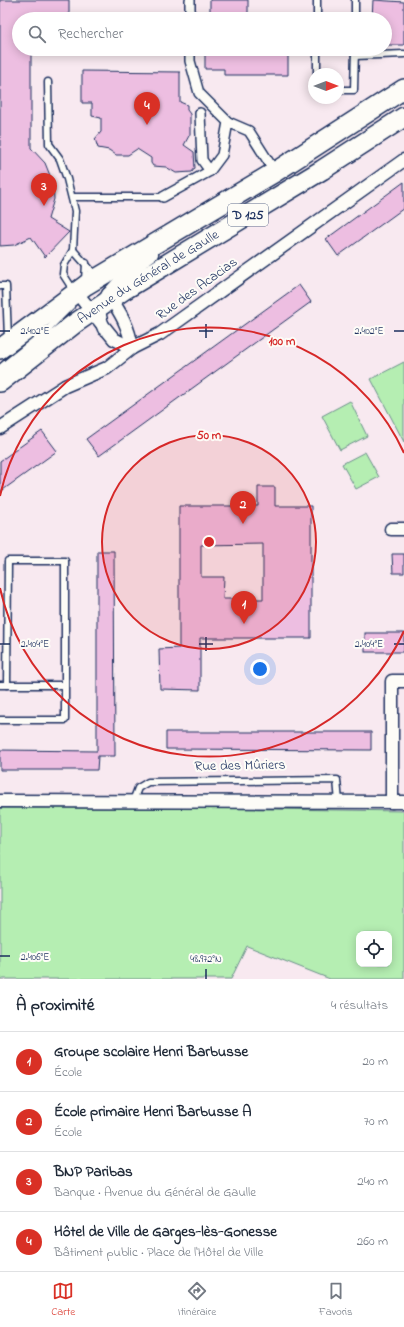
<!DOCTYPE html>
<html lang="fr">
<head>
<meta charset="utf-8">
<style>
  body { margin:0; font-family:"Indie Flower",sans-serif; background:#f6f6f7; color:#1f2937 }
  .controls { position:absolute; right:12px; bottom:12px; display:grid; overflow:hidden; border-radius:8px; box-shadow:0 2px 10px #0003 }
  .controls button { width:36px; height:36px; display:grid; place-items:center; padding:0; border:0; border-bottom:1px solid #e0e1e3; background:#fff; color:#1f2937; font:20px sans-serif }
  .compass { position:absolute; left:308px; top:68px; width:36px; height:36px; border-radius:50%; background:#fff; box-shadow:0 2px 10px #0003; rotate:90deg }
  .you { position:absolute; left:260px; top:669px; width:14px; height:14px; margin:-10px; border:3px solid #fff; border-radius:50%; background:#1a73e8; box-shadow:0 0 0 6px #1a73e833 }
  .badge { display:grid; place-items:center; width:26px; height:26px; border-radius:50%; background:#d93025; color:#fff; font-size:13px; font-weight:700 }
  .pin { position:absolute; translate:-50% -33px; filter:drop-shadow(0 1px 2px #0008) }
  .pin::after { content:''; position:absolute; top:21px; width:14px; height:12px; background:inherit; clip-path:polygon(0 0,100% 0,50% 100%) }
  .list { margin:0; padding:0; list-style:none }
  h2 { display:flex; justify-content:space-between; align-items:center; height:52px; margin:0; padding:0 16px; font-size:17px }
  h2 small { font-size:13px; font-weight:400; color:#747a83 }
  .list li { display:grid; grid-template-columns:26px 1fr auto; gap:12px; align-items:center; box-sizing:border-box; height:60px; padding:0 16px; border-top:1px solid #e0e1e3 }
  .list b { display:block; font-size:15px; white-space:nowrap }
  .list p { margin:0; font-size:13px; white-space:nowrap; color:#747a83 }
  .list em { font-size:13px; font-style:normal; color:#747a83 }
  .icon { flex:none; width:22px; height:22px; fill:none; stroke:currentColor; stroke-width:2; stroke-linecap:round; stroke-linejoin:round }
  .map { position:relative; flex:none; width:404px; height:979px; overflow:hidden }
  .search { position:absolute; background:#fff; box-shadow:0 2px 10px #0003; left:12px; right:12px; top:12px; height:44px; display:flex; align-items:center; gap:10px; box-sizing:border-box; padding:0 14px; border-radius:22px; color:#747a83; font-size:15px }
  .sheet { height:292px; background:#fff }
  nav { display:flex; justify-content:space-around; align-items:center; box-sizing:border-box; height:56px; border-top:1px solid #e0e1e3; background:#fff; font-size:11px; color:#747a83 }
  nav a { display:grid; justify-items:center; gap:2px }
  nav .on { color:#d93025 }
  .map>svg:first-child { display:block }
  .green { fill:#b5eeb2; stroke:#688e88; fill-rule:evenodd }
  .building { fill:#edbee1; stroke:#1b2f5e; fill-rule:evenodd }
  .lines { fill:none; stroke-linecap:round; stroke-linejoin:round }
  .service-casing { stroke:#1b2f5e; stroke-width:9 }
  .pedestrian-casing { stroke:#1b2f5e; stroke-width:12 }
  .minor-casing { stroke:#1b2f5e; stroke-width:15 }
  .primary-casing { stroke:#1b2f5e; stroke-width:22 }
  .service { stroke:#fdfcf7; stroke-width:6 }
  .pedestrian { stroke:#fdfcf7; stroke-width:9 }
  .minor { stroke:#fdfcf7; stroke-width:12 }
  .primary { stroke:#fdfcf7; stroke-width:19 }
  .ticks { fill:none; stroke:#1b2f5e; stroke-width:1.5 }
  .ring { fill:none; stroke:#d62828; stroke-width:2 }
  .labels { text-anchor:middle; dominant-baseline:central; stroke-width:4; stroke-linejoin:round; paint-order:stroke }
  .shield { fill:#fdfcf7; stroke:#5f6c8c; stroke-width:1 }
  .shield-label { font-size:13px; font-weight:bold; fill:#1b2f5e }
  .street-label { font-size:14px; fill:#1b2f5e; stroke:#fdfcf7 }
  .ticks-label { font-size:10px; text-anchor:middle; fill:#1b2f5e; stroke:#fdfcf7; stroke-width:4; stroke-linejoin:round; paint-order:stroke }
  .centre { fill:#d62828; stroke:#fdfcf7; stroke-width:2 }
  .ring-label { font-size:12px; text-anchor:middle; font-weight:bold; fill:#d62828; stroke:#fdfcf7; stroke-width:4; stroke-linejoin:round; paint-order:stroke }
</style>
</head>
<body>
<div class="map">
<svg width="404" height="979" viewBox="0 0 404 979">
  <rect width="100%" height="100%" fill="#f8e9f0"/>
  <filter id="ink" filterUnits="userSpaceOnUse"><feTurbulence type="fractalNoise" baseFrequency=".025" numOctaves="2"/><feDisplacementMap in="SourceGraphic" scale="8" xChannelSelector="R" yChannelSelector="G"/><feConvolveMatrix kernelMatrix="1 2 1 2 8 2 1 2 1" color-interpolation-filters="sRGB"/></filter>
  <g filter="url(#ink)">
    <!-- green -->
    <g class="green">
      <path d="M404,362v80l-33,-63z"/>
      <path d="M350,401l17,35 -27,14 -18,-34z"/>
      <path d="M365,452l14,25 -23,12 -14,-25z"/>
      <path d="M203,808l201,3v168h-74l-83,-33 -16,33h-231v-171zM359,934h30v30h-30z"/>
    </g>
    <!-- building -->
    <g class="building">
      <path d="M0,0h69v19h-50v30h12v99l14,15 8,20 1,16 -6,20 21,13 -24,25 -14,-20 -17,8 -14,1z"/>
      <rect x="210" y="0" width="38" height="19"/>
      <path d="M373,0l31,2v43h-19v-26h-13z"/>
      <path d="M205,49h83v26h-64v-6h-19z"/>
      <path d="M82,71l98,1v30l7,3v5l3,4v20l-6,11 10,7 1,16 -3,4 -16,1 -10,-6 -13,-1 -2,-3v-5l-14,-9 -9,6h-12l-7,-5 -11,-2 -3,-9 6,-7v-14l-9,-2v-13h-10z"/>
      <path d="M404,182v26l-66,48 -12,-17z"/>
      <path d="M299,285l12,17 -212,154 -13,-17z"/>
      <path d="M42,431l15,20 -57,41v-31z"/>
      <path d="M258,487h17v19h36v132h-111v52l-40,-1 -1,-40 20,-1v-142h79zM263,544v55h-40l1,-22h-23v-32z"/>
      <path d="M97,551h17l1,205h-17l-1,14h-97v-20l97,1z"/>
      <path d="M392,554h12v19h-11z"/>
      <rect x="365" y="633" width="39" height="19"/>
      <path d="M166,732h205v18l-205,-1z"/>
    </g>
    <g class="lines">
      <!-- service casing -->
      <g class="service-casing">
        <g id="service">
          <path d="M317,19v-19"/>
          <path d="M355,19v-19"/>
          <path d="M355,56l49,-2"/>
          <path d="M317,74v-25"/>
          <path d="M48,82l1,62 11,15 7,20 8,32 -2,39 -9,15 -1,9 11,17"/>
          <path d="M338,90h16l1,-41"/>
          <path d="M72,197h91"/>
          <path d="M73,250l24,27"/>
          <path d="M85,281l1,-18"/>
          <path d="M0,286h6l2,52"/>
          <path d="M0,368l46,-37 25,-25"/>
          <path d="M0,685h65"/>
          <path d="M0,720h65v-159h-57l-1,124"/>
          <path d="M133,801l5,-13 10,-6 189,-2 2,22"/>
        </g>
      </g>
      <!-- pedestrian casing -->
      <g class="pedestrian-casing">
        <g id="pedestrian">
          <path d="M190,0v19"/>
          <path d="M200,113l2,47 8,11"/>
          <path d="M228,122l21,9 26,41"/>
          <path d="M163,197l47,-26 12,-16 6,-33 -29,-29 -9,-32v-12"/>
        </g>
      </g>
      <!-- minor casing -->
      <g class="minor-casing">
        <g id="minor">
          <path d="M76,292l38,47 18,9"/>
          <path d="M108,294c12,18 21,32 24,54"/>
          <path d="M104,329c-2,-6 -5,-12 -4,-18 1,-16 39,-48 52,-57"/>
          <path d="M0,428l65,-42 42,-18 25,-20 28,-14 244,-174"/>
          <path d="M391,529h13"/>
          <path d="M0,801l404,1"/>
          <path d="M392,802v-121h12"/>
        </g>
      </g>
      <!-- primary casing -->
      <g class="primary-casing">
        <g id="primary">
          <path d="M0,349l86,-64 189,-113 129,-83"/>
          <path id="s1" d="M0,382l74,-58 50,-34 198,-120 82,-53"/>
        </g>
      </g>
      <!-- service -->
      <use href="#service" class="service"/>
      <!-- pedestrian -->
      <use href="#pedestrian" class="pedestrian"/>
      <!-- minor -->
      <use href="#minor" class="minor"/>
      <!-- primary -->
      <use href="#primary" class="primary"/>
    </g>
  </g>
  <!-- ticks -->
  <path class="ticks" d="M206,324v14M0,331h10M199,331h14M394,331h10M206,637v14M0,644h10M199,644h14M394,644h10M0,956h10M206,969v10"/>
  <!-- distance rings -->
  <circle cx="209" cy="542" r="107" fill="#d62828" fill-opacity=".12"/>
  <g class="ring">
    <circle cx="209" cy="542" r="107"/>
    <path d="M404 631A214 214 0 0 1 0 588M0 496A214 214 0 0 1 404 453"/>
  </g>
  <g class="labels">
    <!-- shield labels -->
    <rect class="shield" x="228" y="204" width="40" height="22" rx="3"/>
    <g class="shield-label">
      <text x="248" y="215">D 125</text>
    </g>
    <!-- street labels -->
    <g class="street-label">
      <text stroke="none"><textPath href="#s1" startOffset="182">Avenue du Général de Gaulle</textPath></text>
      <text transform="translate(197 289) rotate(-36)">Rue des Acacias</text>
      <text transform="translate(240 766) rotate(-1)">Rue des Mûriers</text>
    </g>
  </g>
  <g class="ticks-label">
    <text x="369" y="334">2.402°E</text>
    <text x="35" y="334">2.402°E</text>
    <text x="369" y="647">2.404°E</text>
    <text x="35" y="647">2.404°E</text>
    <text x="35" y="960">2.406°E</text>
    <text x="206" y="962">48.972°N</text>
  </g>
  <circle cx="209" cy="542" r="6" class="centre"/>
  <g class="ring-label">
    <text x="282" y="345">100 m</text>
    <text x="209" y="439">50 m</text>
  </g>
</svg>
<div class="controls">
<button><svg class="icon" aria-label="locate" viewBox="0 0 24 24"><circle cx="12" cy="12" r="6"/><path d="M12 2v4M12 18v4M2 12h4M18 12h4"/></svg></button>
</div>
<svg class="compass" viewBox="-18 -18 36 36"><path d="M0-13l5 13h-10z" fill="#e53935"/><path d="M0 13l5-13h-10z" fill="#747a83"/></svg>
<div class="you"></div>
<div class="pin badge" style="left:244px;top:624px">1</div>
<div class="pin badge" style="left:243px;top:524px">2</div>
<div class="pin badge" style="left:44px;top:206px">3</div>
<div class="pin badge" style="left:147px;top:125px">4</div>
<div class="search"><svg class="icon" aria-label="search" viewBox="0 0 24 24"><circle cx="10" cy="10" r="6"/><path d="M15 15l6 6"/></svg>Rechercher</div>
</div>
<section class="sheet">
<h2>À proximité<small>4 résultats</small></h2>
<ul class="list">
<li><span class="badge">1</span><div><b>Groupe scolaire Henri Barbusse</b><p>École</p></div><em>20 m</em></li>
<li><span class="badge">2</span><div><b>École primaire Henri Barbusse A</b><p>École</p></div><em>70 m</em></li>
<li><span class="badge">3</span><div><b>BNP Paribas</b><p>Banque · Avenue du Général de Gaulle</p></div><em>240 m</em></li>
<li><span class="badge">4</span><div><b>Hôtel de Ville de Garges-lès-Gonesse</b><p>Bâtiment public · Place de l'Hôtel de Ville</p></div><em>260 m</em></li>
</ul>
</section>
<nav>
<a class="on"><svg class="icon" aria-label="map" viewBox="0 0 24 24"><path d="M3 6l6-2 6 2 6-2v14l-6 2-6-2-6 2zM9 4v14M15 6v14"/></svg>Carte</a>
<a><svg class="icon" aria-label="directions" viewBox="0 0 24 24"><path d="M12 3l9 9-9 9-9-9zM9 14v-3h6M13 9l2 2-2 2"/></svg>Itinéraire</a>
<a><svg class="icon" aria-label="saved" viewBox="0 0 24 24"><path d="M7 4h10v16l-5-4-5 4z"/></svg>Favoris</a>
</nav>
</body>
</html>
